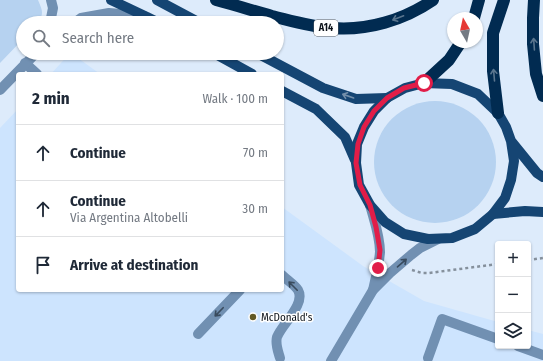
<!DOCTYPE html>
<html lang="en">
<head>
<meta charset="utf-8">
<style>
  body { margin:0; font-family:"Fira Sans Condensed",sans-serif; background:#f2f2f3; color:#1f2937 }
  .controls { position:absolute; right:12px; bottom:12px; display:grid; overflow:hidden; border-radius:4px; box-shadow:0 1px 3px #0004 }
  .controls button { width:36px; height:36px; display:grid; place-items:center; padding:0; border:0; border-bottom:1px solid #e0e1e3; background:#fff; color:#1f2937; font:20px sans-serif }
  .compass { position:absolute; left:447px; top:12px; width:36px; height:36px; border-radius:50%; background:#fff; box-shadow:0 1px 3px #0004; rotate:351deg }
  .stop { position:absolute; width:12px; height:12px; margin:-9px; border:3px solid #e11d48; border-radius:50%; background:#fff }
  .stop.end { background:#e11d48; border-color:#fff; box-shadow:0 1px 4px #0008 }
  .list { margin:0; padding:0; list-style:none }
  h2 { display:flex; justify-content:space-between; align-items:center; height:52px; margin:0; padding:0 16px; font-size:17px }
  h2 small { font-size:13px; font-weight:400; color:#747a83 }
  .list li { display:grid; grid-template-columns:26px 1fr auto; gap:12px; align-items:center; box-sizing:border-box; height:56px; padding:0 16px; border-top:1px solid #e0e1e3 }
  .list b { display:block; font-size:15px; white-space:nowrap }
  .list p { margin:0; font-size:13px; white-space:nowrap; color:#747a83 }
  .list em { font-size:13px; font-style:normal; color:#747a83 }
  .icon { flex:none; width:22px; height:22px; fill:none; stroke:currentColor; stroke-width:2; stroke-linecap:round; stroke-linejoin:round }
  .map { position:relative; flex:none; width:543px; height:361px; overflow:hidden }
  .search { position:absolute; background:#fff; box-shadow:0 1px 3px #0004; left:16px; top:16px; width:268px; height:44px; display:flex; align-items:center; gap:10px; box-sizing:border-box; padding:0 14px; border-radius:22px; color:#747a83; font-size:15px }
  .panel { position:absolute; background:#fff; box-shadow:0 1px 3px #0004; left:16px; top:72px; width:268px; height:220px; border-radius:4px }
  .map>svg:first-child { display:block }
  .built { fill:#cde4fe }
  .green { fill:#b6d2f0 }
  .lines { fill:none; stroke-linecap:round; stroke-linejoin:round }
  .path { stroke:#85909c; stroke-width:2.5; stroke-dasharray:3 3; stroke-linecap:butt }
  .minor { stroke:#7190b2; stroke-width:10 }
  .major { stroke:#154573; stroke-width:10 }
  .highway { stroke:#012b51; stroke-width:12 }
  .oneway { stroke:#5a758e }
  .oneway2 { stroke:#738fab }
  .oneway3 { stroke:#394b5e }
  .route { stroke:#e11d48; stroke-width:5 }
  .poi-dot { fill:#615925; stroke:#fff; stroke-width:1.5 }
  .labels { text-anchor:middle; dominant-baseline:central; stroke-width:3; stroke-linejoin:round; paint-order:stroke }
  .shield { fill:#fff; stroke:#55595e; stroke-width:1 }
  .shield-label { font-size:10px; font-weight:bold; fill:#0c1219 }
  .poi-label { font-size:11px; fill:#0c1219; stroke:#fff; text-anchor:start }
</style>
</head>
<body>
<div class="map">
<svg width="543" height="361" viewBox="0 0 543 361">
  <rect width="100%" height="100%" fill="#ddebfb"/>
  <!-- built -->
  <g class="built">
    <path d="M70,53h1l29,21h-49z"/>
    <path d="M18,109v181h264v-83l81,59 61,35 74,21v24h30v-16l15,4v27h-543v-233z"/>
  </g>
  <!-- green -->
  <g class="green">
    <path d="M0,0h38c4,10 7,14 -1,23h-14v16l-23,24z"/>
    <circle cx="435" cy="162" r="61"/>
  </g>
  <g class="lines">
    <!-- path -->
    <g class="path">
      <path d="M192,53l11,6"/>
      <path d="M528,260l15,-2"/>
      <path d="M412,270l10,3h7l69,-9"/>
    </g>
    <!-- minor -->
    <g class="minor">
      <path d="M50,23l3,-15 -2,-8"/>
      <path d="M74,23l7,-5 28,-5 35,3"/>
      <path d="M25,63l12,11"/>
      <path d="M0,90l36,-37"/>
      <path d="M370,205c4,15 10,31 10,47 -1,13 -4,25 -7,38"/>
      <path d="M198,334l42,-44"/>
      <path d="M518,346l25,9"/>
      <path d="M280,358c-2,-7 -5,-14 -3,-21 5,-13 29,-33 21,-47 -3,-5 -11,-10 -16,-15"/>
      <path d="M428,358l14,-39 56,20"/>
      <path d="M331,361l42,-71 17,-17 21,-18 9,-7 18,-9"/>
    </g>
    <!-- major -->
    <g class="major">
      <path d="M111,0l36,17 12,6"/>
      <path d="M157,0l43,23"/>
      <path d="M214,53l38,21"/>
      <path d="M257,53l66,35 33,11 31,-1"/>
      <path d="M282,91l34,18 29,28 10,23"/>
      <path d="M511,141l3,20 -3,19 -6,18 -12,16 -18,15 -23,9 -24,1 -24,-5 -19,-12 -15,-17 -11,-20 -3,-22 1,-19 7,-17 10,-16 13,-13 18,-10 19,-5 28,1 26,10 20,19 8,14 5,14 26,32 6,4"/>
      <path d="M493,214l32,-3 18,1"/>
    </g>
    <!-- highway -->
    <g class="highway">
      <path d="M216,0c19,5 38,11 56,16 20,5 39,11 60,12 35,3 72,-8 101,-28"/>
      <path d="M534,0l-1,18v26l3,30 7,22"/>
      <path d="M474,18l5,-18"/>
      <path d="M424,83l25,-23 12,-18"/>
      <path d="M498,113l-5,-42v-38l11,-33"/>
    </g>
  </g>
  <!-- one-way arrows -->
  <defs><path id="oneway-shaft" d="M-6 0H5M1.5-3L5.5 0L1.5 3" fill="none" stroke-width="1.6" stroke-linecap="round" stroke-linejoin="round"/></defs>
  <g class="oneway">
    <use href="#oneway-shaft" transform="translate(398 18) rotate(159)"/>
    <use href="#oneway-shaft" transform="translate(534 44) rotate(-94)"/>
    <use href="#oneway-shaft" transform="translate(494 75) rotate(-95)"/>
  </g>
  <use class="oneway2" href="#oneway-shaft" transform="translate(348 96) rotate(-161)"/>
  <g class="oneway3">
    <use href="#oneway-shaft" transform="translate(402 263) rotate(-41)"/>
    <use href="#oneway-shaft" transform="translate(293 286) rotate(-135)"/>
    <use href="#oneway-shaft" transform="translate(219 312) rotate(134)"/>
  </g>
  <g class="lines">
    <!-- route -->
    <path class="route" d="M378,268l2,-18 -4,-23 -6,-22 -10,-20 -4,-22 2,-19 6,-17 10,-16 13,-13 17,-10 20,-5"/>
  </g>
  <!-- markers -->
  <circle class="poi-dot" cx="253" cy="317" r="4"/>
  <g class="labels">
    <!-- shield labels -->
    <rect class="shield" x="314" y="20" width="24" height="16" rx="3"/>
    <g class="shield-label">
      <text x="326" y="28">A14</text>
    </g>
    <!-- poi labels -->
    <g class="poi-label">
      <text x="261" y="317">McDonald's</text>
    </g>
  </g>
</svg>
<div class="controls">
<button>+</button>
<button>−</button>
<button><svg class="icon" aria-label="layers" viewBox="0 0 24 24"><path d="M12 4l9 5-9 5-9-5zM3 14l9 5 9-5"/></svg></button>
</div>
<svg class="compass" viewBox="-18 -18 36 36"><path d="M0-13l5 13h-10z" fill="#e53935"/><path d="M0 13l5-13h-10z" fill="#747a83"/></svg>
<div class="stop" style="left:424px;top:83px"></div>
<div class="stop end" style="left:378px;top:268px"></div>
<div class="search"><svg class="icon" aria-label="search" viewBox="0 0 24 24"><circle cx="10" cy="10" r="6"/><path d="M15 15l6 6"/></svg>Search here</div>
<section class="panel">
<h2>2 min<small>Walk · 100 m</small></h2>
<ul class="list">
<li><svg class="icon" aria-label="ahead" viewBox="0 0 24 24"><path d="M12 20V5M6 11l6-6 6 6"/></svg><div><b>Continue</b></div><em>70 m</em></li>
<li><svg class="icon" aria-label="ahead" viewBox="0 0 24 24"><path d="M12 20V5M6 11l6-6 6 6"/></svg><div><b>Continue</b><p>Via Argentina Altobelli</p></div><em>30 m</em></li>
<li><svg class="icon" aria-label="arrive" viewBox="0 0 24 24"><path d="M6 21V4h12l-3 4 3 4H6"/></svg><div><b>Arrive at destination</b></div></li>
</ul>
</section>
</div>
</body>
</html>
